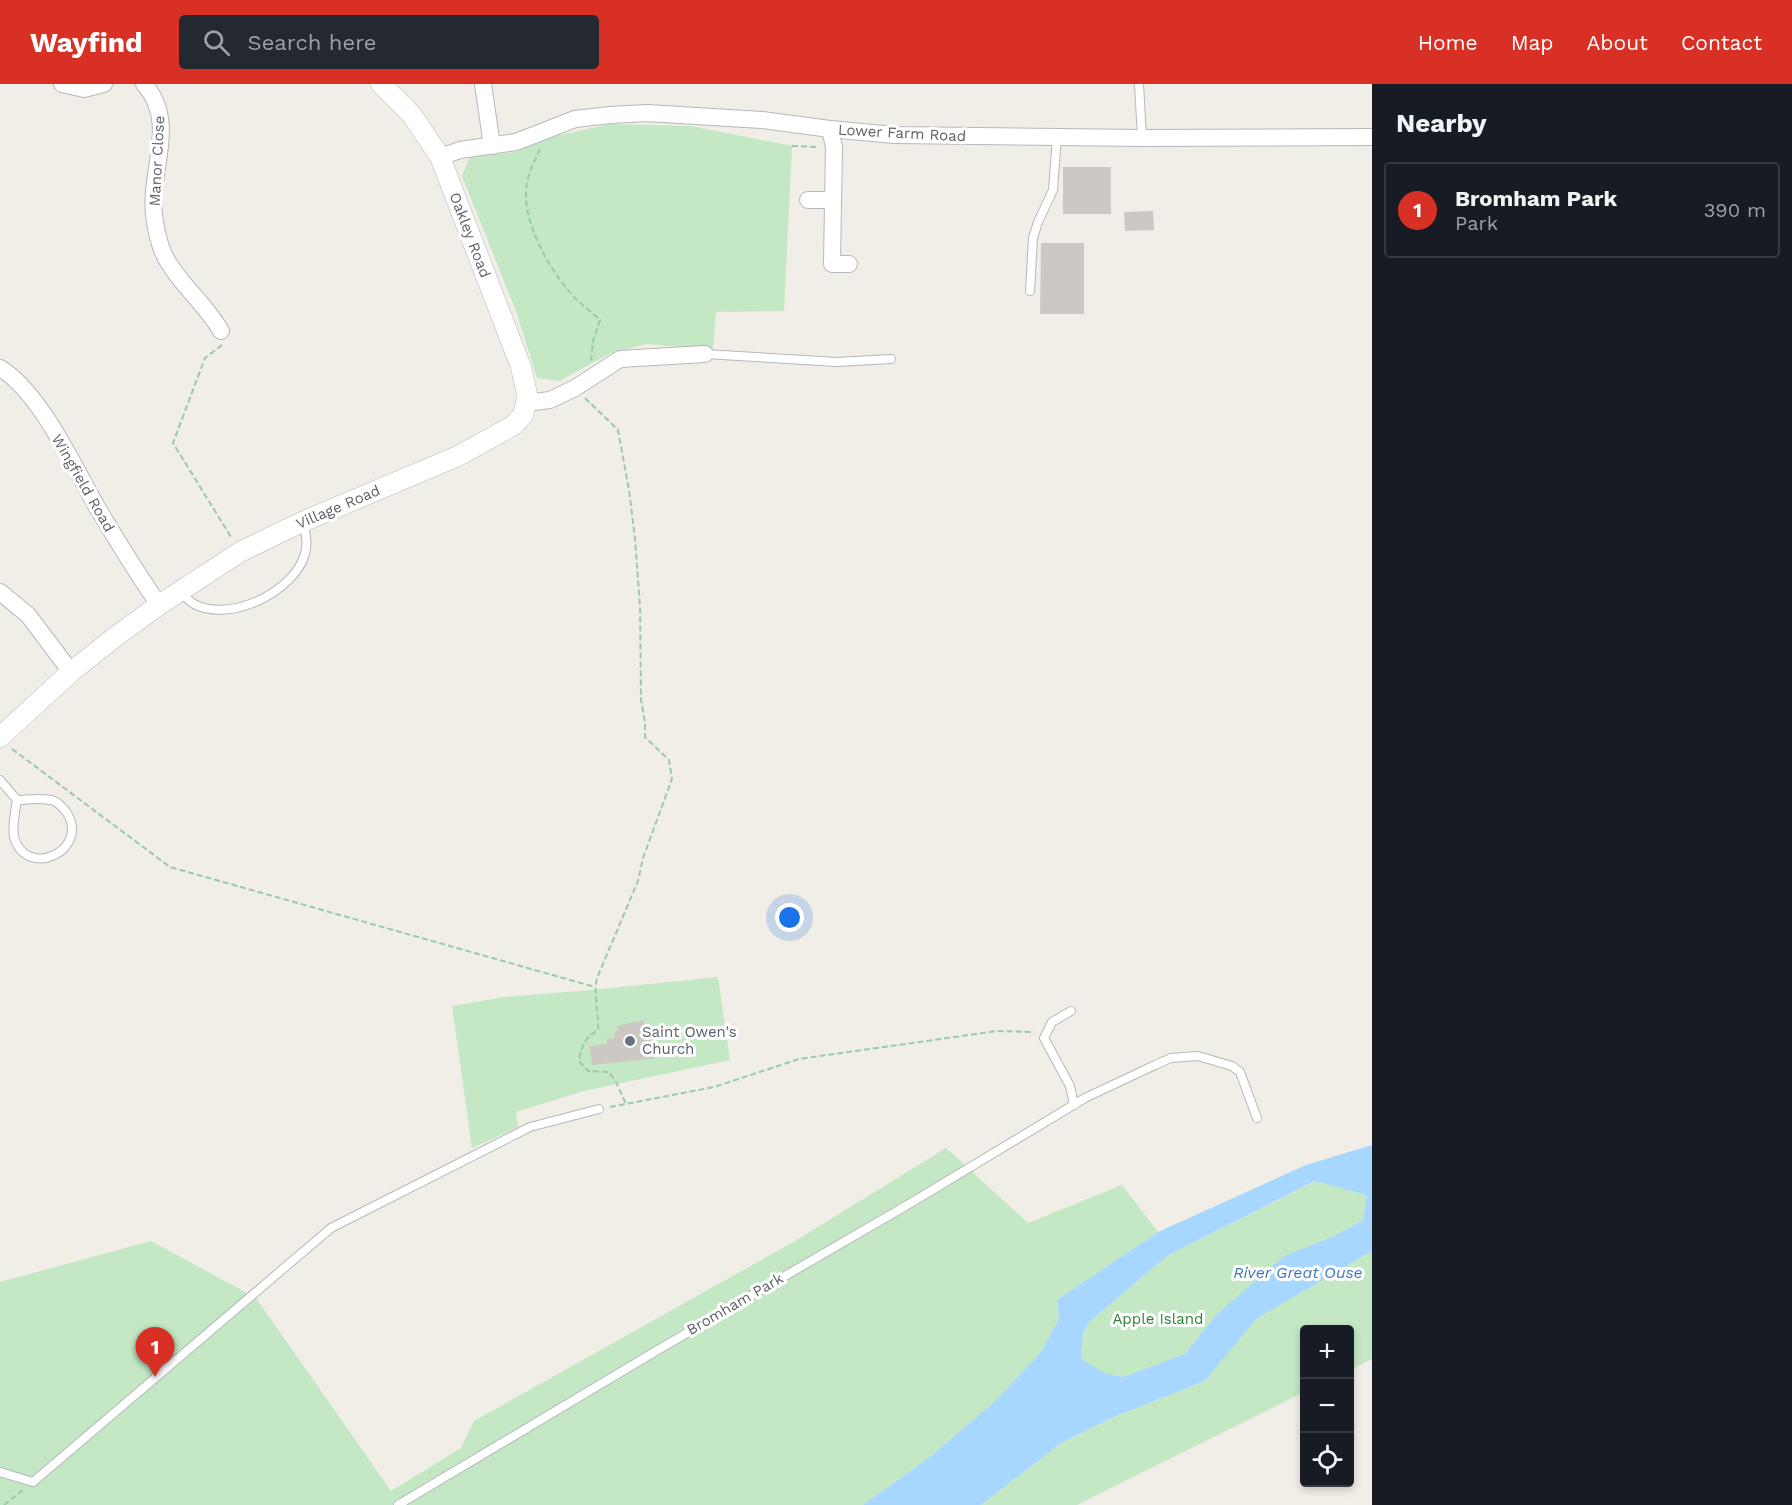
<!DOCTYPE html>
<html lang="en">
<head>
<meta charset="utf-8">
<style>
  body { margin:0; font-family:"Work Sans",sans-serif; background:#242831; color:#f1f3f6 }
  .controls { position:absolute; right:18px; bottom:18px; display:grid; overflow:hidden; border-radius:6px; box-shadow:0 3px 9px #0003 }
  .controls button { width:54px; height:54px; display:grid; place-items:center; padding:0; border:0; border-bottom:2px solid #363941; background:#171b24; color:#f1f3f6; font:30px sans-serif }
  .you { position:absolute; left:790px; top:834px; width:21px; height:21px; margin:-15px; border:4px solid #fff; border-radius:50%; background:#1a73e8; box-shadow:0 0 0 9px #1a73e833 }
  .badge { display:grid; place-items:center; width:39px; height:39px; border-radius:50%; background:#d93025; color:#fff; font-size:20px; font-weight:700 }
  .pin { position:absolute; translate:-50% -50px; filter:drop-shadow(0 2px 3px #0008) }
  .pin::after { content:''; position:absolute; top:32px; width:21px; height:18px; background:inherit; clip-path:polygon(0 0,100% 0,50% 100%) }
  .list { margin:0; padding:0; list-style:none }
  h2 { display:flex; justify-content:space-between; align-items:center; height:78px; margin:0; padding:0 24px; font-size:26px }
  h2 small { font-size:20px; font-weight:400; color:#9ea1a6 }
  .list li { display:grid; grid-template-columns:39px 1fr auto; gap:18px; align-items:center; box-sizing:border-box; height:96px; margin:0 12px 12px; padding:0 12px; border:2px solid #363941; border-radius:6px }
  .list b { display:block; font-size:22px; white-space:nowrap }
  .list p { margin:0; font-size:20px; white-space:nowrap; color:#9ea1a6 }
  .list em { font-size:20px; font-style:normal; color:#9ea1a6 }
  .icon { flex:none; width:33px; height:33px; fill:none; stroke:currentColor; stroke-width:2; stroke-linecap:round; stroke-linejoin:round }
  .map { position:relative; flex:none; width:1372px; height:1421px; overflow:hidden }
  header { display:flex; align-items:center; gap:36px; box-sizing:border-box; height:84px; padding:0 30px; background:#d93025; color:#fff }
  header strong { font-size:28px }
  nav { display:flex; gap:33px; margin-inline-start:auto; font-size:21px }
  .search { width:420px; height:54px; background:#242831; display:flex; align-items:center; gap:15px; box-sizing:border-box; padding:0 21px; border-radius:6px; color:#9ea1a6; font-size:22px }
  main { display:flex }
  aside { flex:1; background:#171b24 }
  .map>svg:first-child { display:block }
  .green { fill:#c3e8c3 }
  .water { fill:#a7d7ff; fill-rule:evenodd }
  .building { fill:#ccc8c3 }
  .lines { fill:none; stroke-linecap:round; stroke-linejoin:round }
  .service-casing { stroke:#b6b8bd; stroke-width:10 }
  .minor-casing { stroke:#b6b8bd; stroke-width:18 }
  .tertiary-casing { stroke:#b6b8bd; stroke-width:21 }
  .path { stroke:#9bc9a9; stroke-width:2; stroke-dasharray:6 3; stroke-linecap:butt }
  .service { stroke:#fff; stroke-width:8 }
  .minor { stroke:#fff; stroke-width:16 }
  .tertiary { stroke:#fff; stroke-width:20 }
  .worship-dot { fill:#6b7280; stroke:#fff; stroke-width:2 }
  .labels { text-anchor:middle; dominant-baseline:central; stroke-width:6; stroke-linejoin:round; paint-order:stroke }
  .street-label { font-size:15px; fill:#5e6167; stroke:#fff }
  .worship-label { font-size:15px; fill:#5b616d; stroke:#fff; text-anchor:start }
  .park-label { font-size:15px; fill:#328138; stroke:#fff }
  .water-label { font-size:16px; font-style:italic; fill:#4177b4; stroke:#fff }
</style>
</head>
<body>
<header>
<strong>Wayfind</strong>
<div class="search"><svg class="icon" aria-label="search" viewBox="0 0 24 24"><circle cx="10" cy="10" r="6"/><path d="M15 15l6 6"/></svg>Search here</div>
<nav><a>Home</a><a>Map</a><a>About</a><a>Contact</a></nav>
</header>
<main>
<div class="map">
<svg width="1372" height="1421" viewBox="0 0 1372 1421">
  <rect width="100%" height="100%" fill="#f0eee6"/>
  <!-- green -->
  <g class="green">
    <path d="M610,40l81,2 101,20 -8,165 -68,1 -3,38 -67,-6 -37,10 -50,27 -22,-3 -21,-67 -54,-135 8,-20 45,-4 41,-16z"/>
    <path d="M718,893l12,83 -146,31 -68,21 2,15 -46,21 -20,-142 52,-9 87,-7z"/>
    <path d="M946,1064l82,75 94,-38 36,47 -101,69 2,17 -18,34 -47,50 -63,54 -68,49h-863v-223l151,-41 105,57 135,193 70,-43 13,-27 321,-180z"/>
    <path d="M1316,1097l52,14 -5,25 -31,17 -116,78 -31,39 -62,23 -16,-3 -26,-15 2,-26 6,-11 78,-66z"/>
    <path d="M1372,1167v108l-22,11v-40h-46v62l-227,113h-96l80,-62 53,-26 91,-36 50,-62z"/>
  </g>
  <!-- water -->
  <path class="water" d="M1372,1061v106l-116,68 -51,62 -91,36 -53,26 -80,62h-118l68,-49 63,-54 47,-50 18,-34 -2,-18 101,-68 148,-67zM1315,1097l52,14 -4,25 -31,17 -48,19 -68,59 -31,39 -62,23 -16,-3 -26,-15 2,-26 6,-11 78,-66z"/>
  <!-- building -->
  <g class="building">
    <rect x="1063" y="83" width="48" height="47"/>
    <path d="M1153,127l1,19 -29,1 -1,-19z"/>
    <path d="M1041,159h43v71h-44z"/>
    <path d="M644,936l1,15 8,-1 3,24 -64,7 -2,-19 17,-2 -1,-5 9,-1 -1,-7h4l-1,-5z"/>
  </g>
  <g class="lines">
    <!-- service casing -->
    <g class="service-casing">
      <g id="service">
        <path d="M1139,0l3,54"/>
        <path d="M1030,207l3,-53 5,-16 15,-32 4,-53"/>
        <path d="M705,270l132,8 54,-3"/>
        <path d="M180,508c4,4 9,9 14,12 36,19 100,-12 111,-50 3,-12 1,-21 -3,-32"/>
        <path d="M0,696l17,20c-2,11 -5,27 -3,37 12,43 76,14 53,-24 -3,-4 -8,-10 -13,-12 -11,-4 -26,-1 -37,-1"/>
        <path d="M1071,927l-19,11 -8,16 26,48 4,19"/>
        <path d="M0,1388l33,10 298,-254 199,-101 69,-18"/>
        <path d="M398,1421l258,-154 258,-150 171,-103 70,-33 16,-7 27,-2 34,10 8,6 17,46"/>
      </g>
    </g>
    <!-- minor casing -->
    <g class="minor-casing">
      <g id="minor">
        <path d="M62,0l22,5 20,-5"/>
        <path d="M144,0c36,40 2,90 11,138 2,13 7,32 15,43 15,24 36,40 51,66"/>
        <path d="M483,0l9,62"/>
        <path d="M830,45l4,18 -2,117h17"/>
        <path d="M440,73l20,-7 56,-8 59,-23 35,-4 37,-2 115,7 68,9 64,6 248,3 230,-1"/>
        <path d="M808,116h25"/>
        <path d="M0,284c40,24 74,99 97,139 20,34 40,66 62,98"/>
        <path d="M526,319l24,-3 25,-12 45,-29 85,-5"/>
        <path d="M0,508l28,23 43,57"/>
      </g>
    </g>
    <!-- tertiary casing -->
    <g class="tertiary-casing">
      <path id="tertiary" d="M0,653l71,-65 44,-35 44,-32 81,-53 62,-30 156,-66 56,-31 9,-10 3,-12 1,-9 -6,-27 -81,-210 -28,-42 -31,-31"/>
    </g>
    <!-- path -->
    <g class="path">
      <path d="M792,62l27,1"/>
      <path d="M540,65c-4,10 -10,20 -12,30 -11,38 24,97 51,123 7,6 14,11 21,18l-7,21 -2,20"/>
      <path d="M222,261l-17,13 -32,85 58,94"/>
      <path d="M585,314l33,32 11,60 6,48 5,69 1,93 4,22v15l24,23 3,19 -29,79 -5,23 -41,97c-4,16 2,35 1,52 -13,8 -17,16 -19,31l9,10 21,1 8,12 9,20"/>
      <path d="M12,665l158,118 425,120"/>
      <path d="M610,1023l104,-20 85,-28 198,-28 37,1"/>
      <path d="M4,1421l19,-15"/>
    </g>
    <!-- service -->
    <use href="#service" class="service"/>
    <!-- minor -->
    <use href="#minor" class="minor"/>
    <!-- tertiary -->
    <use href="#tertiary" class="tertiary"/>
  </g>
  <!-- markers -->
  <circle class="worship-dot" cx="630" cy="957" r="6"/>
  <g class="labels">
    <!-- street labels -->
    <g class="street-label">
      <text transform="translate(902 49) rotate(3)">Lower Farm Road</text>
      <text transform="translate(157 77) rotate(-87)">Manor Close</text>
      <text transform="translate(470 151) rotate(69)">Oakley Road</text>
      <text transform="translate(83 399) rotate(60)">Wingfield Road</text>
      <text transform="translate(338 423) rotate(-23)">Village Road</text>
      <text transform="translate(735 1220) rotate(-30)">Bromham Park</text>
    </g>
    <!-- worship labels -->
    <g class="worship-label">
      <text x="642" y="948">Saint Owen's<tspan x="642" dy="17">Church</tspan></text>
    </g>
    <!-- park labels -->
    <g class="park-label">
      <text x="1158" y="1235">Apple Island</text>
    </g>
    <!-- water labels -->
    <g class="water-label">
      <text x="1298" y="1188">River Great Ouse</text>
    </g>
  </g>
</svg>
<div class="controls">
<button>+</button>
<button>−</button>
<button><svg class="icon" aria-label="locate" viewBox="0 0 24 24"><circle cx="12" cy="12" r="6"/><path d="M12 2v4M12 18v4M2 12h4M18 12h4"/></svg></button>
</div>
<div class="you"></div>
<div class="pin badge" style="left:155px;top:1293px">1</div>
</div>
<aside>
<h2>Nearby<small></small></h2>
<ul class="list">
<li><span class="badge">1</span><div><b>Bromham Park</b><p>Park</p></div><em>390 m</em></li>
</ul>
</aside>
</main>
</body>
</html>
